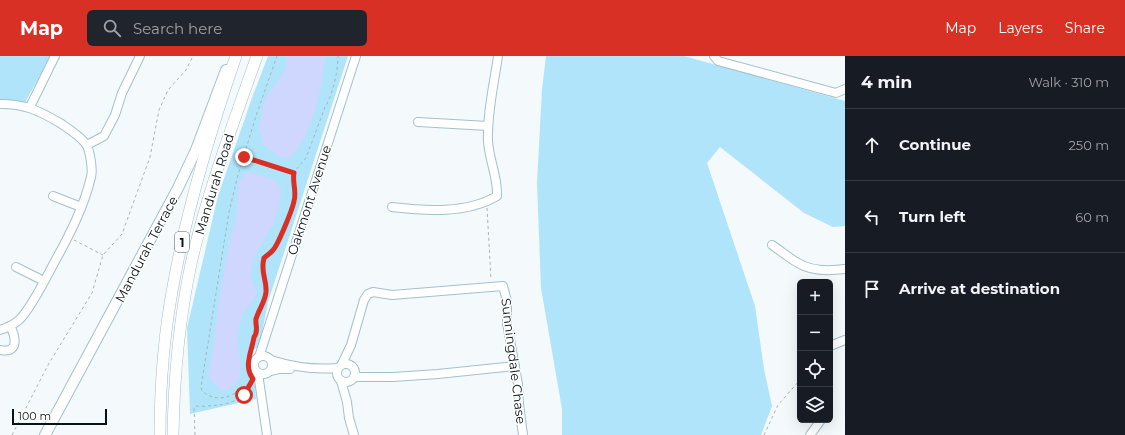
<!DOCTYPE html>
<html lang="en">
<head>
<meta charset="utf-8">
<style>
  body { margin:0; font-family:Montserrat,sans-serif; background:#20242c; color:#f1f3f6 }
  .controls { position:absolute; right:12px; bottom:12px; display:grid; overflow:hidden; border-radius:6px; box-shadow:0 4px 16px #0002 }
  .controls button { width:36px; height:36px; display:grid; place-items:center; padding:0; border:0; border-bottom:1px solid #363941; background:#171b24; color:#f1f3f6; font:20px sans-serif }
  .scale { position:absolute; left:12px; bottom:10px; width:95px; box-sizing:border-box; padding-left:4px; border:2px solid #081317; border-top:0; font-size:11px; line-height:14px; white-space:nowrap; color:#081317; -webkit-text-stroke:3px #fff; paint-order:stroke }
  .stop { position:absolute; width:12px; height:12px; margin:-9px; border:3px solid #d93025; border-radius:50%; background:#fff }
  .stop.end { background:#d93025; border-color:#fff; box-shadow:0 1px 4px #0008 }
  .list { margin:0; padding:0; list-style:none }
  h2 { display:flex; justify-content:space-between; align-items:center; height:52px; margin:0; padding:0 16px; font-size:17px }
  h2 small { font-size:13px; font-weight:400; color:#9ea1a6 }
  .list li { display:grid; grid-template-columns:26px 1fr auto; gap:12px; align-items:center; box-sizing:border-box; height:72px; padding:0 16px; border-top:1px solid #363941 }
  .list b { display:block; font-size:15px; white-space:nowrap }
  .list em { font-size:13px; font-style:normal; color:#9ea1a6 }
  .icon { flex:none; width:22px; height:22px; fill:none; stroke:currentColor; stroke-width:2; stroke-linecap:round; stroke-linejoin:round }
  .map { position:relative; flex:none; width:845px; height:379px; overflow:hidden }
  header { display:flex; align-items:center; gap:24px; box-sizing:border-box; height:56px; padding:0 20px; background:#d93025; color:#fff }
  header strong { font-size:19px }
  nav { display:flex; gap:22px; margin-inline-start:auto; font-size:14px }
  .search { width:280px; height:36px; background:#20242c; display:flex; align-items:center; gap:10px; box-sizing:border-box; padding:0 14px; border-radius:6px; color:#9ea1a6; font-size:15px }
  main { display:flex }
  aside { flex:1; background:#171b24 }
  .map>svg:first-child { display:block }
  .green { fill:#afe4fb }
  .water { fill:#cfd7ff }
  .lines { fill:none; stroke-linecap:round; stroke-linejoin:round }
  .minor-casing { stroke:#a3c0cd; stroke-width:10 }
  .major-casing { stroke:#a3c0cd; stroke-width:12 }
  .highway-casing { stroke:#a3c0cd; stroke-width:12 }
  .path { stroke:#abb2b5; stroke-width:1; stroke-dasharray:3 3; stroke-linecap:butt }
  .minor { stroke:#fff; stroke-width:8 }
  .major { stroke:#fff; stroke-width:10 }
  .highway { stroke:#fff; stroke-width:11 }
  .route { stroke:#d93025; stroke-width:5 }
  .labels { text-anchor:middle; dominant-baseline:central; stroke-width:3; stroke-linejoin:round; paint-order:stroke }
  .shield { fill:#fff; stroke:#525a5d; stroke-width:1 }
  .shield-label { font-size:12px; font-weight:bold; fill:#081317 }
  .street-label { font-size:13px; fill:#081317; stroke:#fff }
</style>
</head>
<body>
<header>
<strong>Map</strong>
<div class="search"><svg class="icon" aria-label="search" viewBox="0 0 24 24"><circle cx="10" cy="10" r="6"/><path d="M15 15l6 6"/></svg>Search here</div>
<nav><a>Map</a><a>Layers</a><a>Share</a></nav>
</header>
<main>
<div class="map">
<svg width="845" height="379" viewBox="0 0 845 379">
  <rect width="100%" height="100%" fill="#f4f9fc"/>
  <!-- green -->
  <g class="green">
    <path d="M0,0h51l-27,48 -24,-3z"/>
    <path d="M268,0h80l-80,246 -9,45 -7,3 -6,8 2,14 6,5 2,22 -66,15 -3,-86 31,-132 35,-101z"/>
    <path d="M546,0h138l161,45v125l-12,1 -29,-14 -84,-66 -13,16 48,143 9,63 8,37 -11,29h-199v-26l-21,-121 -4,-105 5,-94z"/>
  </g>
  <!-- water -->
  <g class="water">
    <path d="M287,0h38c-3,30 -12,80 -34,101l-10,1 -17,-13 -5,-16 4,-24 6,-13 9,-10 8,-14z"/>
    <path d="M248,114l4,3 21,6 8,9c0,15 -4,31 -12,44 -5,9 -11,16 -14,26 -2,5 -5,13 -4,18 0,6 6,11 5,17 -1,8 -9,14 -13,21 -2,4 -3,10 -4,15 -7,21 17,54 -17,62l-8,-7 -6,-9 2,-6 12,-86 8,-45 6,-20 3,-36z"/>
  </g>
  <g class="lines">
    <!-- minor casing -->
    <g class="minor-casing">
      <g id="minor">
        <path d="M714,0l4,5 118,32 9,-4"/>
        <path d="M0,48c25,0 38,6 60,19 9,6 19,12 26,21 4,6 7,26 5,33 -7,30 -22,59 -37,86 -8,15 -24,47 -35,57 -6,5 -12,8 -19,10"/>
        <path d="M30,51l25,-51"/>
        <path d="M418,66l70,4"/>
        <path d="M87,89l17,-9 11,-21 7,-22 18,-37"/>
        <path d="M53,140l28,11"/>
        <path d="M392,151c33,4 75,7 105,-11 1,-19 -8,-36 -9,-55 -1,-28 6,-57 10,-85"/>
        <path d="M772,189c9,6 17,13 26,18 13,8 32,8 47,6"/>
        <path d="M16,211l28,14"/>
        <path d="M830,290l15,-6"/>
        <path d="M0,294c19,4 16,-13 10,-24"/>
        <circle cx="263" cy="309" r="9"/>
        <path d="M259,301l97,-301"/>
        <path d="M271,304c22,7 44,10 66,8"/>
        <circle cx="346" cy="317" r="9"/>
        <path d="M342,308l9,-19 13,-45 4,-6 5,-2 19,3 111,-9 4,15v22l11,61 1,20 4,31"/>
        <path d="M270,315l9,-2h11"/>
        <path d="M258,317l9,62"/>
        <path d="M354,321h39l45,-3 77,-8"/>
        <path d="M341,325l6,21 2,16 5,17"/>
        <path d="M810,379l11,-15"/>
      </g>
    </g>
    <!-- major casing -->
    <g class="major-casing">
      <path id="major" d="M45,379l133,-247 18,-38 30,-80"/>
    </g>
    <!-- highway casing -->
    <g class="highway-casing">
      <g id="highway">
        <path d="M160,379c0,-52 4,-103 14,-154 14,-76 37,-152 62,-225"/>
        <path d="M173,379c1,-58 6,-115 18,-171 16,-71 42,-140 66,-208"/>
      </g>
    </g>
    <!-- path -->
    <g class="path">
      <path d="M245,101l48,16"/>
      <path d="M487,152l4,71"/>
      <path d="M74,184l29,15"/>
      <path d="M251,321l-3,-15 6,-25c5,-6 1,-12 2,-18 3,-10 9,-17 10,-27 1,-13 -6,-19 -2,-34l9,-8 22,-49 -2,-28 13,-15 19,-51c8,-13 13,-36 13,-51"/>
      <path d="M249,330l-3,-2c-12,13 -29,20 -44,7l-1,-4 28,-175 9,-37 18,-59 21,-60"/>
      <path d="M12,379l36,-70 44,-72 11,-38 19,-21 28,-77 9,-47 9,-20 18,-20 7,-14"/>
      <path d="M195,379l-1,-28c4,-2 8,0 12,-1 24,-1 35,-4 46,-25"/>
      <path d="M764,379l14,-30 22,-25"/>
    </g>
    <!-- minor -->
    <use href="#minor" class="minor"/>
    <!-- major -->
    <use href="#major" class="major"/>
    <!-- highway -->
    <use href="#highway" class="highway"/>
  </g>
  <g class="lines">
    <!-- route -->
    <path class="route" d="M244,101l50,16c-2,9 3,19 0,28 -1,7 -16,44 -21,49 -2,3 -6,5 -9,8 -4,15 3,21 2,34 -1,10 -7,17 -10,27 -1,6 3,12 -2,18 -2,14 -11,29 -1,42l-9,16"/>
  </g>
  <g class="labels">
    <!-- shield labels -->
    <rect class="shield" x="175" y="176" width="14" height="20" rx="3"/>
    <g class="shield-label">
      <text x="182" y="186">1</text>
    </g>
    <!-- street labels -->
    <g class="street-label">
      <text transform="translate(214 128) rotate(-73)">Mandurah Road</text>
      <text transform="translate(309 144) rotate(-72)">Oakmont Avenue</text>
      <text transform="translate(146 193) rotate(-62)">Mandurah Terrace</text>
      <text transform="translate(514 305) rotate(83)">Sunningdale Chase</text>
    </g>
  </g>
</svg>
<div class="controls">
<button>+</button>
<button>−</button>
<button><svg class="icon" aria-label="locate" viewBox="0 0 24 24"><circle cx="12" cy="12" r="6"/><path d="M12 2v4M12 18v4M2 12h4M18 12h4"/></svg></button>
<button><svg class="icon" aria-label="layers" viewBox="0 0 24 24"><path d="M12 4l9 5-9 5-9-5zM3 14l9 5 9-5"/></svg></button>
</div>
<div class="scale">100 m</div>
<div class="stop" style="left:244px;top:339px"></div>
<div class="stop end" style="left:244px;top:101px"></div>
</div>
<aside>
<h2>4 min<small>Walk · 310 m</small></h2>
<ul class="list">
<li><svg class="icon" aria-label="ahead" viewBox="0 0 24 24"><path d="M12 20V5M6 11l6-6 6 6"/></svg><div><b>Continue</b></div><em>250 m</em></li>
<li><svg class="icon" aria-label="left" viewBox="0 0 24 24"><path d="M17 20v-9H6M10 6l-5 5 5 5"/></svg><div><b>Turn left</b></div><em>60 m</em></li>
<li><svg class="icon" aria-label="arrive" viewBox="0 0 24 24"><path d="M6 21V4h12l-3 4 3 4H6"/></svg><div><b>Arrive at destination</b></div></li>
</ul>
</aside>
</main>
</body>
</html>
